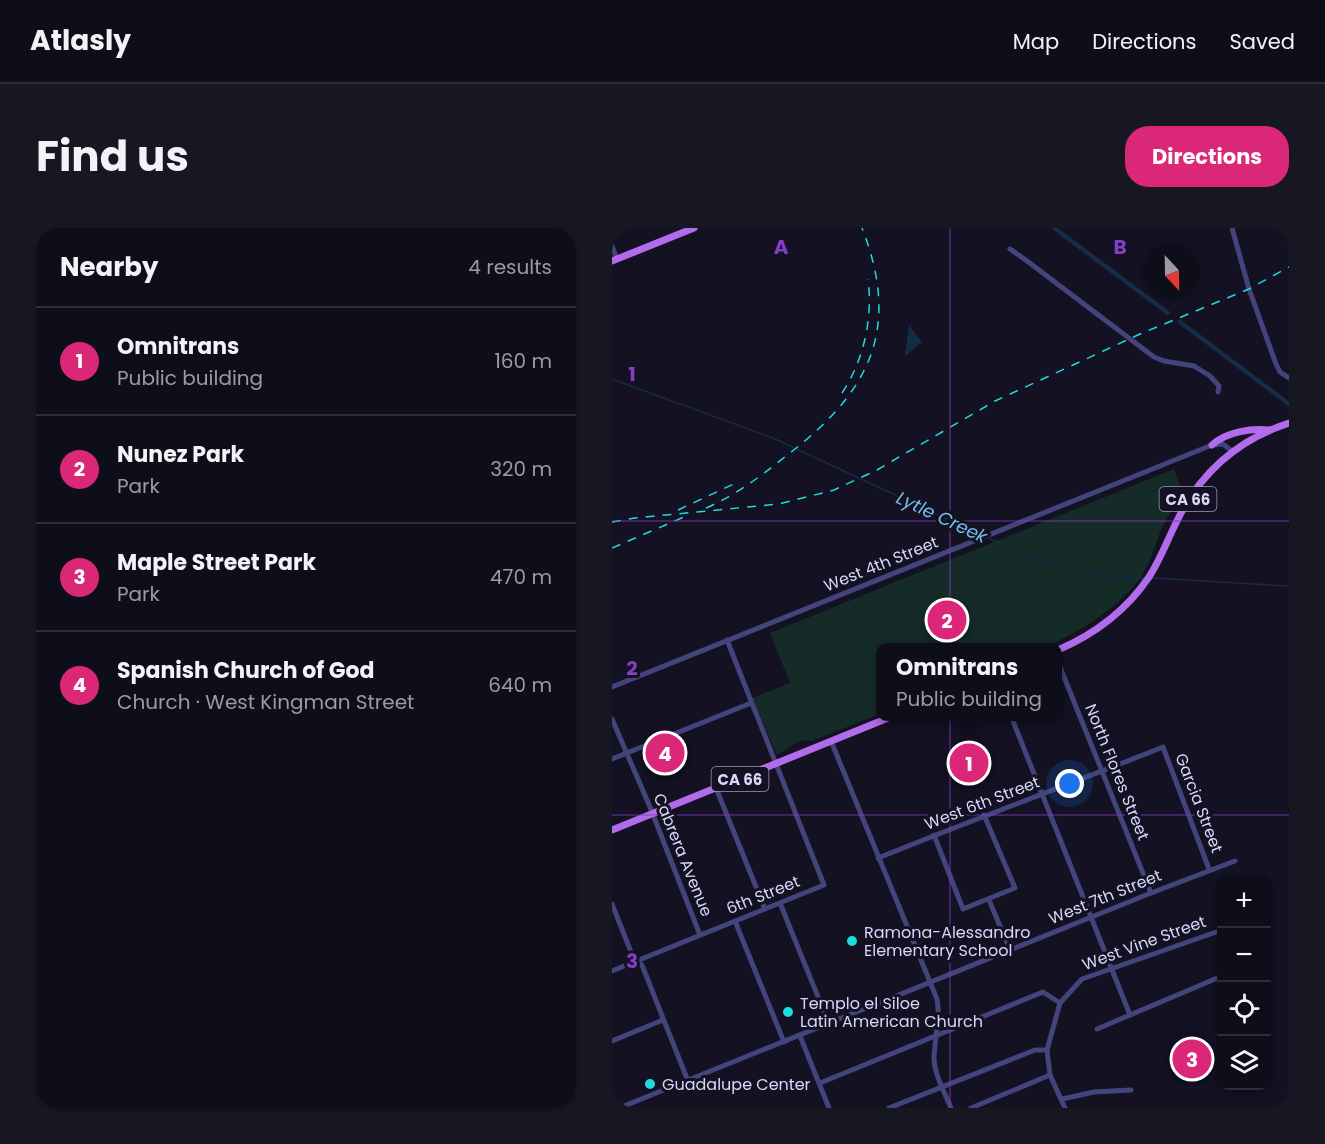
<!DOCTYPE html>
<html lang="en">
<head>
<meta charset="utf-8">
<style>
  body { margin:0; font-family:Poppins,sans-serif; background:#171623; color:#f1f3f6 }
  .controls { position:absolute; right:18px; bottom:18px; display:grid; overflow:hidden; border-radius:12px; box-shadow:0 2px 4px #0004 }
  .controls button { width:54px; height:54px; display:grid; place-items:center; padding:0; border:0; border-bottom:2px solid #2e2d39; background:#0e0d1a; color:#f1f3f6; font:30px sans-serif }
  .compass { position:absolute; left:533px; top:18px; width:54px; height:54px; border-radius:50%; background:#0e0d1a; box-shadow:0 2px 4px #0004; rotate:158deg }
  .you { position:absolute; left:458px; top:556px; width:21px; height:21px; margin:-15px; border:4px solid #fff; border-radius:50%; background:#1a73e8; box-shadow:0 0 0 9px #1a73e833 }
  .badge { display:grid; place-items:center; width:39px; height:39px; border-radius:50%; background:#db2777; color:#fff; font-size:20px; font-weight:700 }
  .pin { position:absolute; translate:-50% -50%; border:3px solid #fff; box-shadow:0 2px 6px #0006 }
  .popup { position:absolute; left:264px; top:415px; width:186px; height:78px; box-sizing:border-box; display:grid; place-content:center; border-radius:12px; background:#0e0d1a; filter:drop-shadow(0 2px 4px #0005); font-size:20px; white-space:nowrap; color:#9b9ca2 }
  .popup b { font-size:22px; color:#f1f3f6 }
  .popup::after { content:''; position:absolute; left:50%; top:100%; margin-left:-12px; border:12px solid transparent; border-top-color:#0e0d1a }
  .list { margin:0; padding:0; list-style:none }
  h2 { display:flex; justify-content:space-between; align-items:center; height:78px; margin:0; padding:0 24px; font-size:26px }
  h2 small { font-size:20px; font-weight:400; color:#9b9ca2 }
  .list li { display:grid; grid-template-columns:39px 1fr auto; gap:18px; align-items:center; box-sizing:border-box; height:108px; padding:0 24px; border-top:2px solid #2e2d39 }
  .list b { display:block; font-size:22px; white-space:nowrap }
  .list p { margin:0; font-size:20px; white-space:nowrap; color:#9b9ca2 }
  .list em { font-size:20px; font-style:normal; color:#9b9ca2 }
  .icon { flex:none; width:33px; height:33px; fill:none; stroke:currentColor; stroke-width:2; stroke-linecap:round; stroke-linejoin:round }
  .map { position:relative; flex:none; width:677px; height:880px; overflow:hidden; border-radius:24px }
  header { display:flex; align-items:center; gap:36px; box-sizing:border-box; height:84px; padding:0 30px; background:#0e0d1a; border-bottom:2px solid #2e2d39 }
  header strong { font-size:28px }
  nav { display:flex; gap:33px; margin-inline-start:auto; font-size:21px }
  .intro { display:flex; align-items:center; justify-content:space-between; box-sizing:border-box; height:144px; padding:0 36px }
  h1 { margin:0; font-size:42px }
  .button { padding:15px 27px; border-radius:24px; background:#db2777; color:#fff; font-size:21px; font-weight:700 }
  main { display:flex; gap:36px; padding:0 36px }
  aside { flex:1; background:#0e0d1a; border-radius:24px; box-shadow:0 2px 4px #0004 }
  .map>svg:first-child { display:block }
  .green { fill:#152b28 }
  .water { fill:#162c46 }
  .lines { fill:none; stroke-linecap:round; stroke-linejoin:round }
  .stream { stroke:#162c46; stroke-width:1.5 }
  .canal { stroke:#162c46; stroke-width:4.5 }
  .minor { stroke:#42447b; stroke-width:5 }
  .major { stroke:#b26ceb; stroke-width:7 }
  .rail { stroke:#1edbdf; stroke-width:1.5; stroke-dasharray:9 8; stroke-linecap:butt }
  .minor-bridge { stroke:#42447b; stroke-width:5 }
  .grid { fill:none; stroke:#843dc5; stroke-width:1.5; stroke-opacity:0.55 }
  .poi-dot { fill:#1edbdf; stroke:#131122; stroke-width:2 }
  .labels { text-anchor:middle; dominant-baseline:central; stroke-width:6; stroke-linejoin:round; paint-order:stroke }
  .shield { fill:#131122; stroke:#9d9cb9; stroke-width:1.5 }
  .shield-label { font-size:15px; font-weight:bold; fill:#d8d7fa }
  .street-label { font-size:16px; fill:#d8d7fa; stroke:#131122 }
  .poi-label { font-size:16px; fill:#d8d7fa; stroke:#131122; text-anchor:start }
  .water-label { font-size:18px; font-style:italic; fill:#73beec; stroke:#131122 }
  .grid-label { font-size:20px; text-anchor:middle; font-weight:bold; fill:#843dc5; stroke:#131122; stroke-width:6; stroke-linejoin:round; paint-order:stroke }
</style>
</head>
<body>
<header>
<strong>Atlasly</strong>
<nav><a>Map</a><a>Directions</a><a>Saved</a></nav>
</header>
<div class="intro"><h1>Find us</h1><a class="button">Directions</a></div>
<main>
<aside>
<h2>Nearby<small>4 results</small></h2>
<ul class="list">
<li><span class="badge">1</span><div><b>Omnitrans</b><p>Public building</p></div><em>160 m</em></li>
<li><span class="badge">2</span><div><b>Nunez Park</b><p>Park</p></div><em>320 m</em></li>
<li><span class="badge">3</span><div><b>Maple Street Park</b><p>Park</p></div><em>470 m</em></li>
<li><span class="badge">4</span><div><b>Spanish Church of God</b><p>Church · West Kingman Street</p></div><em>640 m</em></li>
</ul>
</aside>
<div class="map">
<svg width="677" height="880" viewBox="0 0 677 880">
  <rect width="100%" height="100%" fill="#131122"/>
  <!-- green -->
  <path class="green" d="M562,241l9,25c-7,10 -15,21 -20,32 -6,12 -9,26 -15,39 -18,37 -69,68 -105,83h-163v66l-68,27c-14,-4 -23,9 -35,14l-25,-57 38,-15 -20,-50z"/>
  <!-- water -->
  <path class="water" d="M297,97l13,17 -17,14z"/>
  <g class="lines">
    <!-- stream -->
    <g class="stream">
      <path d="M0,151l161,59 210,98"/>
      <path d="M376,310l43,20 75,18 38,2"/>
      <path d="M540,350l137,8"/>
    </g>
    <!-- canal -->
    <g class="canal">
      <path d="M442,0l114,85"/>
      <path d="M568,94l109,82"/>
    </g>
    <!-- minor -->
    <g class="minor">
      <path d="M620,0l17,61 27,75 4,8 9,6"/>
      <path d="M0,18l5,13"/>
      <path d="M398,21l17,12"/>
      <path d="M582,138l16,10 9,10 -1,6"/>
      <path d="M446,434l93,231"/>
      <path d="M0,459l600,-242 11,-1 9,7"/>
      <path d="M399,488l119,299"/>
      <path d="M0,491l38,88 50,128"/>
      <path d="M219,513l106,258c4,22 -3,39 -3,60 1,17 11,34 17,49"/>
      <path d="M0,531l139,-56"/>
      <path d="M104,560l49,121"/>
      <path d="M322,607l29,74 52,-21 -31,-73"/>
      <path d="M266,630c94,-38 190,-73 285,-111l46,122"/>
      <path d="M377,672l21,50"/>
      <path d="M168,675l49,121"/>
      <path d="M0,676l21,53 9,8 46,116"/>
      <path d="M123,693l49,121"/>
      <path d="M0,743l212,-86 -97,-245"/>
      <path d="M654,743l2,1"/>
      <path d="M485,801l125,-53"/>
      <path d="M188,808l29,72"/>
      <path d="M0,813l51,-21"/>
      <path d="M208,855l223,-91 17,11"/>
      <path d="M450,871l32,-7 37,-2"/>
      <path d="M7,880l532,-215 84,-32"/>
      <path d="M277,880l146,-58h12"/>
      <path d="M359,880l79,-33"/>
      <path d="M453,880l-15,-33 -3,-25 13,-47 22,-24 140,-49"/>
    </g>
    <!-- major -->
    <g class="major">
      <path d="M0,33l82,-33"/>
      <path d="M600,217c14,-13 39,-17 57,-15"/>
      <path d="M446,422c37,-16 68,-39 91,-73 11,-17 18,-36 27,-54 23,-49 61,-83 113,-100"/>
      <path d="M0,602l281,-114"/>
    </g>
    <!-- rail -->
    <g class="rail">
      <path d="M230,165c22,-33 31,-75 26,-114"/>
      <path d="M94,280c30,-13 55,-32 80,-52 83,-63 116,-126 76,-228"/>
      <path d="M66,282l60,-28"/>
      <path d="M0,294l23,-4 144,-14 55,-14 43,-20 118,-69 145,-67 109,-45 40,-22"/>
      <path d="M0,320l72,-31"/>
    </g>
    <!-- minor-bridge -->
    <path class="minor-bridge" d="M415,33l127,96 10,4 30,5"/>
  </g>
  <!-- grid -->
  <path class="grid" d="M338,0v880M0,293h677M0,587h677"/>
  <!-- markers -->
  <g class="poi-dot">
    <circle cx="240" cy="713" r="6"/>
    <circle cx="176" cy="784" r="6"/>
    <circle cx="38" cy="856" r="6"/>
  </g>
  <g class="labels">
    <!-- shield labels -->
    <g class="shield">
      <rect x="547.5" y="259" width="57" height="24" rx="4.5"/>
      <rect x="99.5" y="539" width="57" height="24" rx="4.5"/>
    </g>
    <g class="shield-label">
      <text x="576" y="271">CA 66</text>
      <text x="128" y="551">CA 66</text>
    </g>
    <!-- street labels -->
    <g class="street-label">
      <text transform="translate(269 336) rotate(-22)">West 4th Street</text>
      <text transform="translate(505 544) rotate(68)">North Flores Street</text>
      <text transform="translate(370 575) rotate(-21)">West 6th Street</text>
      <text transform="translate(587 575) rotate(69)">Garcia Street</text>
      <text transform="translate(71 627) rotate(68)">Cabrera Avenue</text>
      <text transform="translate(151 667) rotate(-22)">6th Street</text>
      <text transform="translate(493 669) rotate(-22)">West 7th Street</text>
      <text transform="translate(532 715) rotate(-20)">West Vine Street</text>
    </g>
    <!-- poi labels -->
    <g class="poi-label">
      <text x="252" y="704">Ramona-Alessandro<tspan x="252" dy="18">Elementary School</tspan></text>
      <text x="188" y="775">Templo el Siloe<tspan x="188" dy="18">Latin American Church</tspan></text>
      <text x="50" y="856">Guadalupe Center</text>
    </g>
    <!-- water labels -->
    <g class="water-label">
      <text transform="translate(330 289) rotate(25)">Lytle Creek</text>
    </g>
  </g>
  <g class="grid-label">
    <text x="169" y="26">A</text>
    <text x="508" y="26">B</text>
    <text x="20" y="153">1</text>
    <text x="20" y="447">2</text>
    <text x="20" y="740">3</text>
  </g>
</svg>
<div class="controls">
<button>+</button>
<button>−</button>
<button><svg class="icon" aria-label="locate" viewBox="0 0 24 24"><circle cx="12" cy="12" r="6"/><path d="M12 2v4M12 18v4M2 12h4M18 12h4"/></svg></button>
<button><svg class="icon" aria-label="layers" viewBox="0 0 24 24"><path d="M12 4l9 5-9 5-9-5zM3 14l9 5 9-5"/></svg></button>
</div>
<svg class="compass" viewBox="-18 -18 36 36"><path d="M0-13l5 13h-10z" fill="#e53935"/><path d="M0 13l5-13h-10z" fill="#9b9ca2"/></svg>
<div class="you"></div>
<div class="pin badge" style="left:357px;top:535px">1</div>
<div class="popup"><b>Omnitrans</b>Public building</div>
<div class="pin badge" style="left:335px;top:392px">2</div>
<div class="pin badge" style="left:580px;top:831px">3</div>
<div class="pin badge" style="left:53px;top:525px">4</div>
</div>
</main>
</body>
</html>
